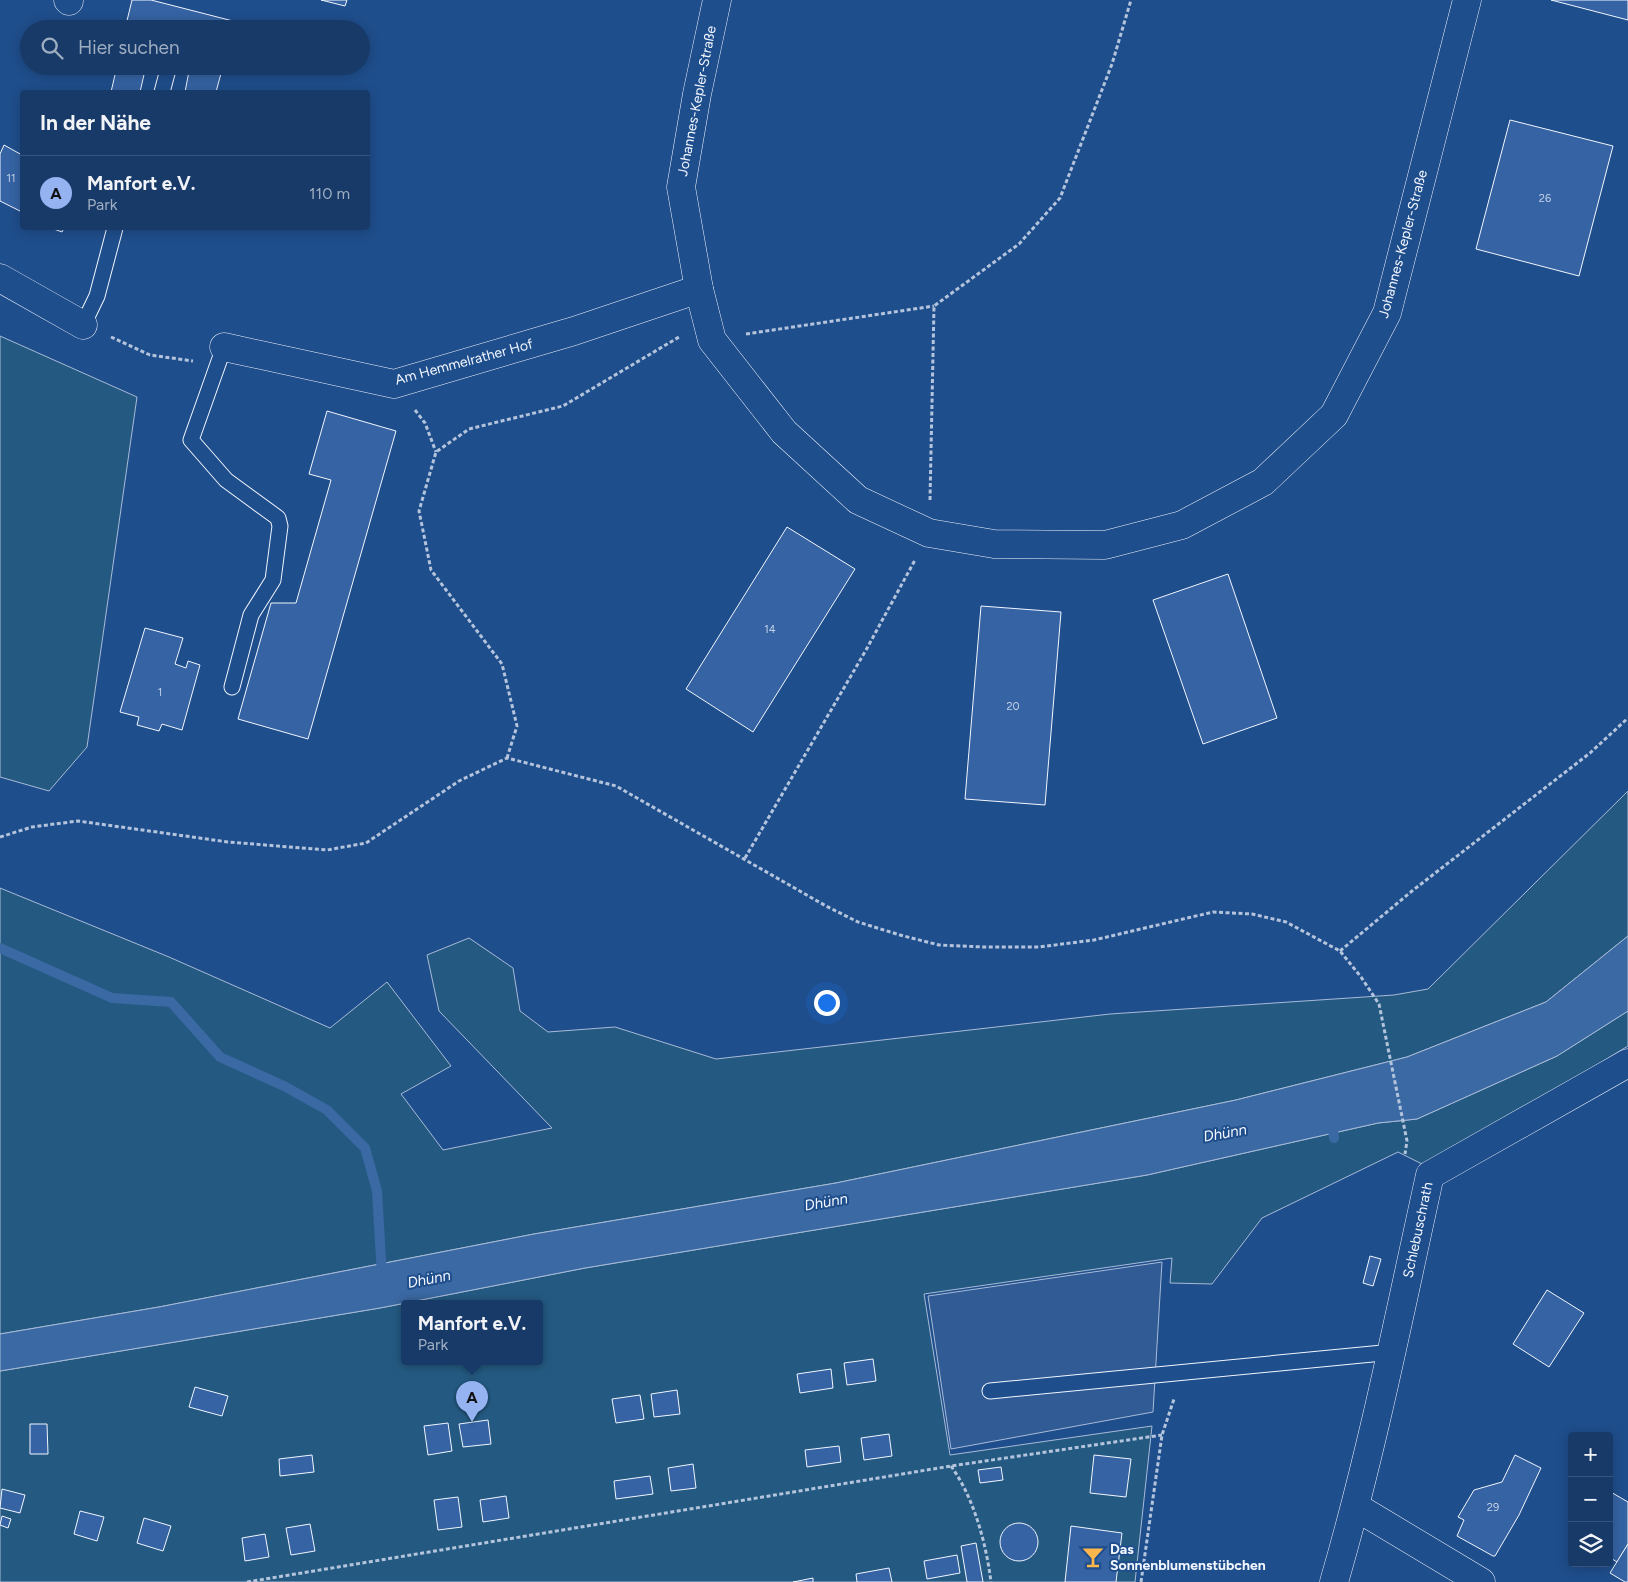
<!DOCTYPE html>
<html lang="de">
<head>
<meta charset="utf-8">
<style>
  body { margin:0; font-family:Figtree,sans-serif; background:#244571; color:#f1f3f6 }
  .controls { position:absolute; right:15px; bottom:15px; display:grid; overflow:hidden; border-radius:5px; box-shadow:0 2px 12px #0003 }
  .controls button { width:45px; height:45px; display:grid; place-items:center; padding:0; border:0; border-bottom:1px solid #36547d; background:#173a69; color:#f1f3f6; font:25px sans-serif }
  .you { position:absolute; left:826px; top:1002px; width:18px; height:18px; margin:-12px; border:4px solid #fff; border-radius:50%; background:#1a73e8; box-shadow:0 0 0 8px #1a73e833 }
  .badge { display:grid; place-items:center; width:32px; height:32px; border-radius:50%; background:#95b2f1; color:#111; font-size:16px; font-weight:700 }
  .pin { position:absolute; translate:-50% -41px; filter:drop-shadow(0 1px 2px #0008) }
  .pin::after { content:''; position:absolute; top:26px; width:18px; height:15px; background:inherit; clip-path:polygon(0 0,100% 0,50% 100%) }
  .popup { position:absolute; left:401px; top:1300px; width:142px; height:65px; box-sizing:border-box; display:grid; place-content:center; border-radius:5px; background:#173a69; filter:drop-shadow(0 1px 4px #0005); font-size:16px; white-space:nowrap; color:#9eadc0 }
  .popup b { font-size:19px; color:#f1f3f6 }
  .popup::after { content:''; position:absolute; left:50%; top:100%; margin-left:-10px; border:10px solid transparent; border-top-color:#173a69 }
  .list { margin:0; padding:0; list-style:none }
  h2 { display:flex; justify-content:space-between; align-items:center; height:65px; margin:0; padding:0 20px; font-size:21px }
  h2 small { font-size:16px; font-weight:400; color:#9eadc0 }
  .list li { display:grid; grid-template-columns:32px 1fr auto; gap:15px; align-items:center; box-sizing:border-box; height:75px; padding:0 20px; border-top:1px solid #36547d }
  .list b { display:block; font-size:19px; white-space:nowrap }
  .list p { margin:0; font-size:16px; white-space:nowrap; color:#9eadc0 }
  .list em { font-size:16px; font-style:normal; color:#9eadc0 }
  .icon { flex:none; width:28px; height:28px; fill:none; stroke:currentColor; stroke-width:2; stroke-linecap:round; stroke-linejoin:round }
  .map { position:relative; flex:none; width:1628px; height:1582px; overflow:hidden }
  .search { position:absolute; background:#173a69; box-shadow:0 2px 12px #0003; left:20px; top:20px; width:350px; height:55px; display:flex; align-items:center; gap:12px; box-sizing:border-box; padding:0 18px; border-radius:28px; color:#9eadc0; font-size:19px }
  .panel { position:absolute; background:#173a69; box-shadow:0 2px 12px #0003; left:20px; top:90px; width:350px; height:140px; border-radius:5px }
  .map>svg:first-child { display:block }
  .green { fill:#245a82; stroke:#a8bbd7; fill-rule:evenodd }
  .parking { fill:#305b95; stroke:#a8bbd7 }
  .water { fill:#3b69a3; stroke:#a8bbd7 }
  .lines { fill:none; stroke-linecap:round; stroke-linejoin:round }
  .stream { stroke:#3b69a3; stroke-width:10 }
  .building { fill:#3563a3; stroke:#f2f6ff }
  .service-casing { stroke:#f2f6ff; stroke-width:17 }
  .minor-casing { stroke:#f2f6ff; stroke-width:29 }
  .path { stroke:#b3c4dc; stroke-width:3; stroke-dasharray:4 2.5; stroke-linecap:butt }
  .service { stroke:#1f4e8c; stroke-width:15 }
  .minor { stroke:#1f4e8c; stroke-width:28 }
  .labels { text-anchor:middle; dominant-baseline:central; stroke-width:4; stroke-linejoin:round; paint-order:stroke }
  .number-label { font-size:11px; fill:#c3d1e8 }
  .street-label { font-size:14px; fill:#f2f6ff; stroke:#1f4e8c }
  .poi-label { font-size:14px; font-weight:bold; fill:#f2f6ff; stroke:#1f4e8c; text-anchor:start }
  .water-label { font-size:15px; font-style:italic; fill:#f2f6ff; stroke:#1f4e8c }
</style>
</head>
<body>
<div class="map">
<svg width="1628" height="1582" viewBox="0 0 1628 1582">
  <rect width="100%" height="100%" fill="#1f4e8c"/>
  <!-- green -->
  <g class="green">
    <path d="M0,336l137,61 -50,350 -38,44 -49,-14z"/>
    <path d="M1628,791v145l-82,66 -139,55 -171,43 -400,83 -302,51 -375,73 -159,27v-446l169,69 161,71 57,-46 64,84 -50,28 42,56 109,-22 -113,-117 -12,-56 42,-17 44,30 7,43 28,21 67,-5 101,32 394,-45 284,-19 34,-6z"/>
    <path d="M1628,1011v35l-200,121 -30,-15 -136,66 -50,66 -42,-1 2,-25 -248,36 26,161 202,-29 -17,156h-1135v-211l380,-63 205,-40 562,-93 231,-52 39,-4 140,-63zM404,1303h136v58h-136z"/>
  </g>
  <!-- parking -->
  <path class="parking" d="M1162,1262l-9,150 -202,37 -23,-153z"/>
  <!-- water -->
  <path class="water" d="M1628,936v75l-71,45 -140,63 -39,4 -231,52 -562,93 -205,40 -380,63v-37l159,-27 375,-73 302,-51 400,-83 171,-43 139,-55z"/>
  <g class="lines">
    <!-- stream -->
    <g class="stream">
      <path d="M0,948l112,50 59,4 49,55 64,29 43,24 38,38 12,43 5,85"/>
      <path d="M1332,1119l2,19"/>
    </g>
  </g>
  <!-- building -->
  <g class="building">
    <path d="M132,0h19l82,21 -2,8h-106z"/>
    <path d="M321,0h26l-2,6z"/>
    <path d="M1551,0h77v20z"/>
    <path d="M117,66h29l-6,26h-29z"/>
    <path d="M190,66h33l-7,26h-31z"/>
    <path d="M1510,120l103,26 -34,130 -103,-27z"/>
    <path d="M4,145l18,10v57l-22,-11v-47z"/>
    <path d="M51,228h13l-2,4z"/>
    <path d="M327,411l69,20 -88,308 -70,-20 33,-116h25l35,-123 -22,-6z"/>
    <path d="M787,527l68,42 -102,163 -67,-43z"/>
    <path d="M1228,574l49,144 -74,26 -50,-144z"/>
    <path d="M981,606l80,6 -16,193 -80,-6z"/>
    <path d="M145,628l38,10 -8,26 11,4 2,-7 12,4 -18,65 -20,-6 -3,7 -22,-6 2,-8 -19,-5z"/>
    <path d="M1370,1256l11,3 -8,27 -10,-3z"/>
    <path d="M1547,1290l37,23 -35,54 -36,-23z"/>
    <path d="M873,1359l3,22 -29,4 -3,-22z"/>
    <path d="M831,1369l2,19 -33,5 -3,-19z"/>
    <path d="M195,1387l33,9 -6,20 -33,-9z"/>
    <path d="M677,1390l3,24 -26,3 -3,-23z"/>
    <path d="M640,1395l4,24 -28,4 -4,-24z"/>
    <path d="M488,1420l3,24 -28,3 -4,-23z"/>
    <path d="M448,1423l4,28 -24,4 -4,-29z"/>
    <path d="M30,1424h17l1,30h-18z"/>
    <path d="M889,1434l3,22 -28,4 -3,-22z"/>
    <path d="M839,1446l2,16 -34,5 -2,-17z"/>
    <path d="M312,1455l2,17 -34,4 -1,-17z"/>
    <path d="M1094,1455l37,4 -5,38 -36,-4z"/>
    <path d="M1515,1455l26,13 -22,47 -24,41h-2l-36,-20 7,-16 -6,-3 16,-27 28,-8z"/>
    <path d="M693,1464l3,24 -25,3 -3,-23z"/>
    <path d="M1001,1467l2,13 -23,3 -2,-13z"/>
    <path d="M650,1476l3,18 -37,5 -2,-18z"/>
    <path d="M2,1489l23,6 -5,18 -20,-5z"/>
    <path d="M1609,1491l19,11v42l-11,18 -8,-5z"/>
    <path d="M506,1496l3,22 -26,4 -3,-22z"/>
    <path d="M458,1497l4,30 -24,3 -4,-30z"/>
    <path d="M80,1511l24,6 -7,24 -23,-7z"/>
    <path d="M2,1516l9,3 -3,9 -8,-3z"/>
    <path d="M144,1518l27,8 -8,25 -26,-8z"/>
    <circle cx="1019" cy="1542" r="19"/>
    <path d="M310,1524l5,27 -24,4 -5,-27z"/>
    <path d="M1071,1526l51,7 -6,49h-51z"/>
    <path d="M265,1534l4,23 -24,4 -3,-23z"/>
    <path d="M976,1543l7,39h-16l-6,-36z"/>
    <path d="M1628,1544v38h-3l-15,-9z"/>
    <path d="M957,1555l3,18 -33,6 -3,-18z"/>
    <path d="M889,1568l3,14h-35l-1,-8z"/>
    <path d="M813,1578v4h-20z"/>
  </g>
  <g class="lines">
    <!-- service casing -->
    <g class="service-casing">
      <g id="service">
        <path d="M162,92l7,-26"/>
        <path d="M83,325l14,-29 18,-68"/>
        <path d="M224,347l-33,93 35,40 52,38 2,8 -7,54 -22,35 -19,72"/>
        <path d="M990,1391l403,-39"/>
      </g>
    </g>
    <!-- minor casing -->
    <g class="minor-casing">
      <g id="minor">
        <path d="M68,0l1,1"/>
        <path d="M717,0l-20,94 -16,93 18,102 13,51 72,92 74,68 71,33 65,11 111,1 77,-20 81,-43 71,-67 53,-102 80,-313"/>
        <path d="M0,278l83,47"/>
        <path d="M224,347l170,37 180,-53 125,-42"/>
        <path d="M1356,1507l125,75"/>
        <path d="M1334,1582c39,-134 66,-271 96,-407l198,-112"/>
      </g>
    </g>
    <!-- path -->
    <g class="path">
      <path d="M746,334l188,-28"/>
      <path d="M111,337l39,18 43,6"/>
      <path d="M415,410l10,13 11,29"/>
      <path d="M930,500l4,-194 85,-62 41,-46 52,-134 19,-64"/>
      <path d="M507,758l10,-32 -15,-62 -71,-94 -12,-59 17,-59 33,-23 94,-23 116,-69"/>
      <path d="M0,837l32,-10 46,-6 150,21 99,8 39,-7 93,-62 48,-23 109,28 210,120 32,16 42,13 39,10 44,2h56l55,-7 119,-28 39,2 34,8 54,29 21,26 18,27 28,137 -2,13"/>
      <path d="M745,858l121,-208 49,-90"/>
      <path d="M1340,951l72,-60 178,-138 38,-35"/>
      <path d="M951,1466c23,32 35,77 40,116"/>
      <path d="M247,1582l704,-116 211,-31"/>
      <path d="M1141,1582l21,-147 12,-36"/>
    </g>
    <!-- service -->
    <use href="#service" class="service"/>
    <!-- minor -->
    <use href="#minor" class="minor"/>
  </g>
  <!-- icons -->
  <defs>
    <g id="bar-bare" transform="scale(1.725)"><path d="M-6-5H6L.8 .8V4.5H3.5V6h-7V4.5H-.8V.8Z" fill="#ffb74d" stroke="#1f4e8c" stroke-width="2.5" paint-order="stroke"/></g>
  </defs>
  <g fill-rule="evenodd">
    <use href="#bar-bare" x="1093" y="1557"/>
  </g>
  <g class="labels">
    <!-- number labels -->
    <g class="number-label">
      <text x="11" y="178">11</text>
      <text x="1545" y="198">26</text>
      <text x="770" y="629">14</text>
      <text x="160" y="692">1</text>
      <text x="1013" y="706">20</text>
      <text x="1493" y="1507">29</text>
    </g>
    <!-- street labels -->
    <g class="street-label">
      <text transform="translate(697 101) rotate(-79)">Johannes-Kepler-Straße</text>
      <text transform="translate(1403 244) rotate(-75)">Johannes-Kepler-Straße</text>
      <text transform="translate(464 362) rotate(-15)">Am Hemmelrather Hof</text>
      <text transform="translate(1418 1230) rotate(-78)">Schlebuschrath</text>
    </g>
    <!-- poi labels -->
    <g class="poi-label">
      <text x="1110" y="1549">Das<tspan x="1110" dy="16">Sonnenblumenstübchen</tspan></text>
    </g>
    <!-- water labels -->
    <g class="water-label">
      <text transform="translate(1225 1133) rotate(-10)">Dhünn</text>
      <text transform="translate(826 1202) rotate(-10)">Dhünn</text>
      <text transform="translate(429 1279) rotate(-11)">Dhünn</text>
    </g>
  </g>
</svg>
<div class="controls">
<button>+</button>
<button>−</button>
<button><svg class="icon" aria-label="layers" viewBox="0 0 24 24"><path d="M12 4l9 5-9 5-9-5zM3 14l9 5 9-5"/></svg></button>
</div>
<div class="you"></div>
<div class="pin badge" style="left:472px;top:1422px">A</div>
<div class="popup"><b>Manfort e.V.</b>Park</div>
<div class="search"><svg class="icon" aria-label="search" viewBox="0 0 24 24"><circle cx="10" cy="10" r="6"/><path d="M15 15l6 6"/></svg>Hier suchen</div>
<section class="panel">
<h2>In der Nähe<small></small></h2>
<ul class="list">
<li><span class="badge">A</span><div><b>Manfort e.V.</b><p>Park</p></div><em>110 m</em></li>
</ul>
</section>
</div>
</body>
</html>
